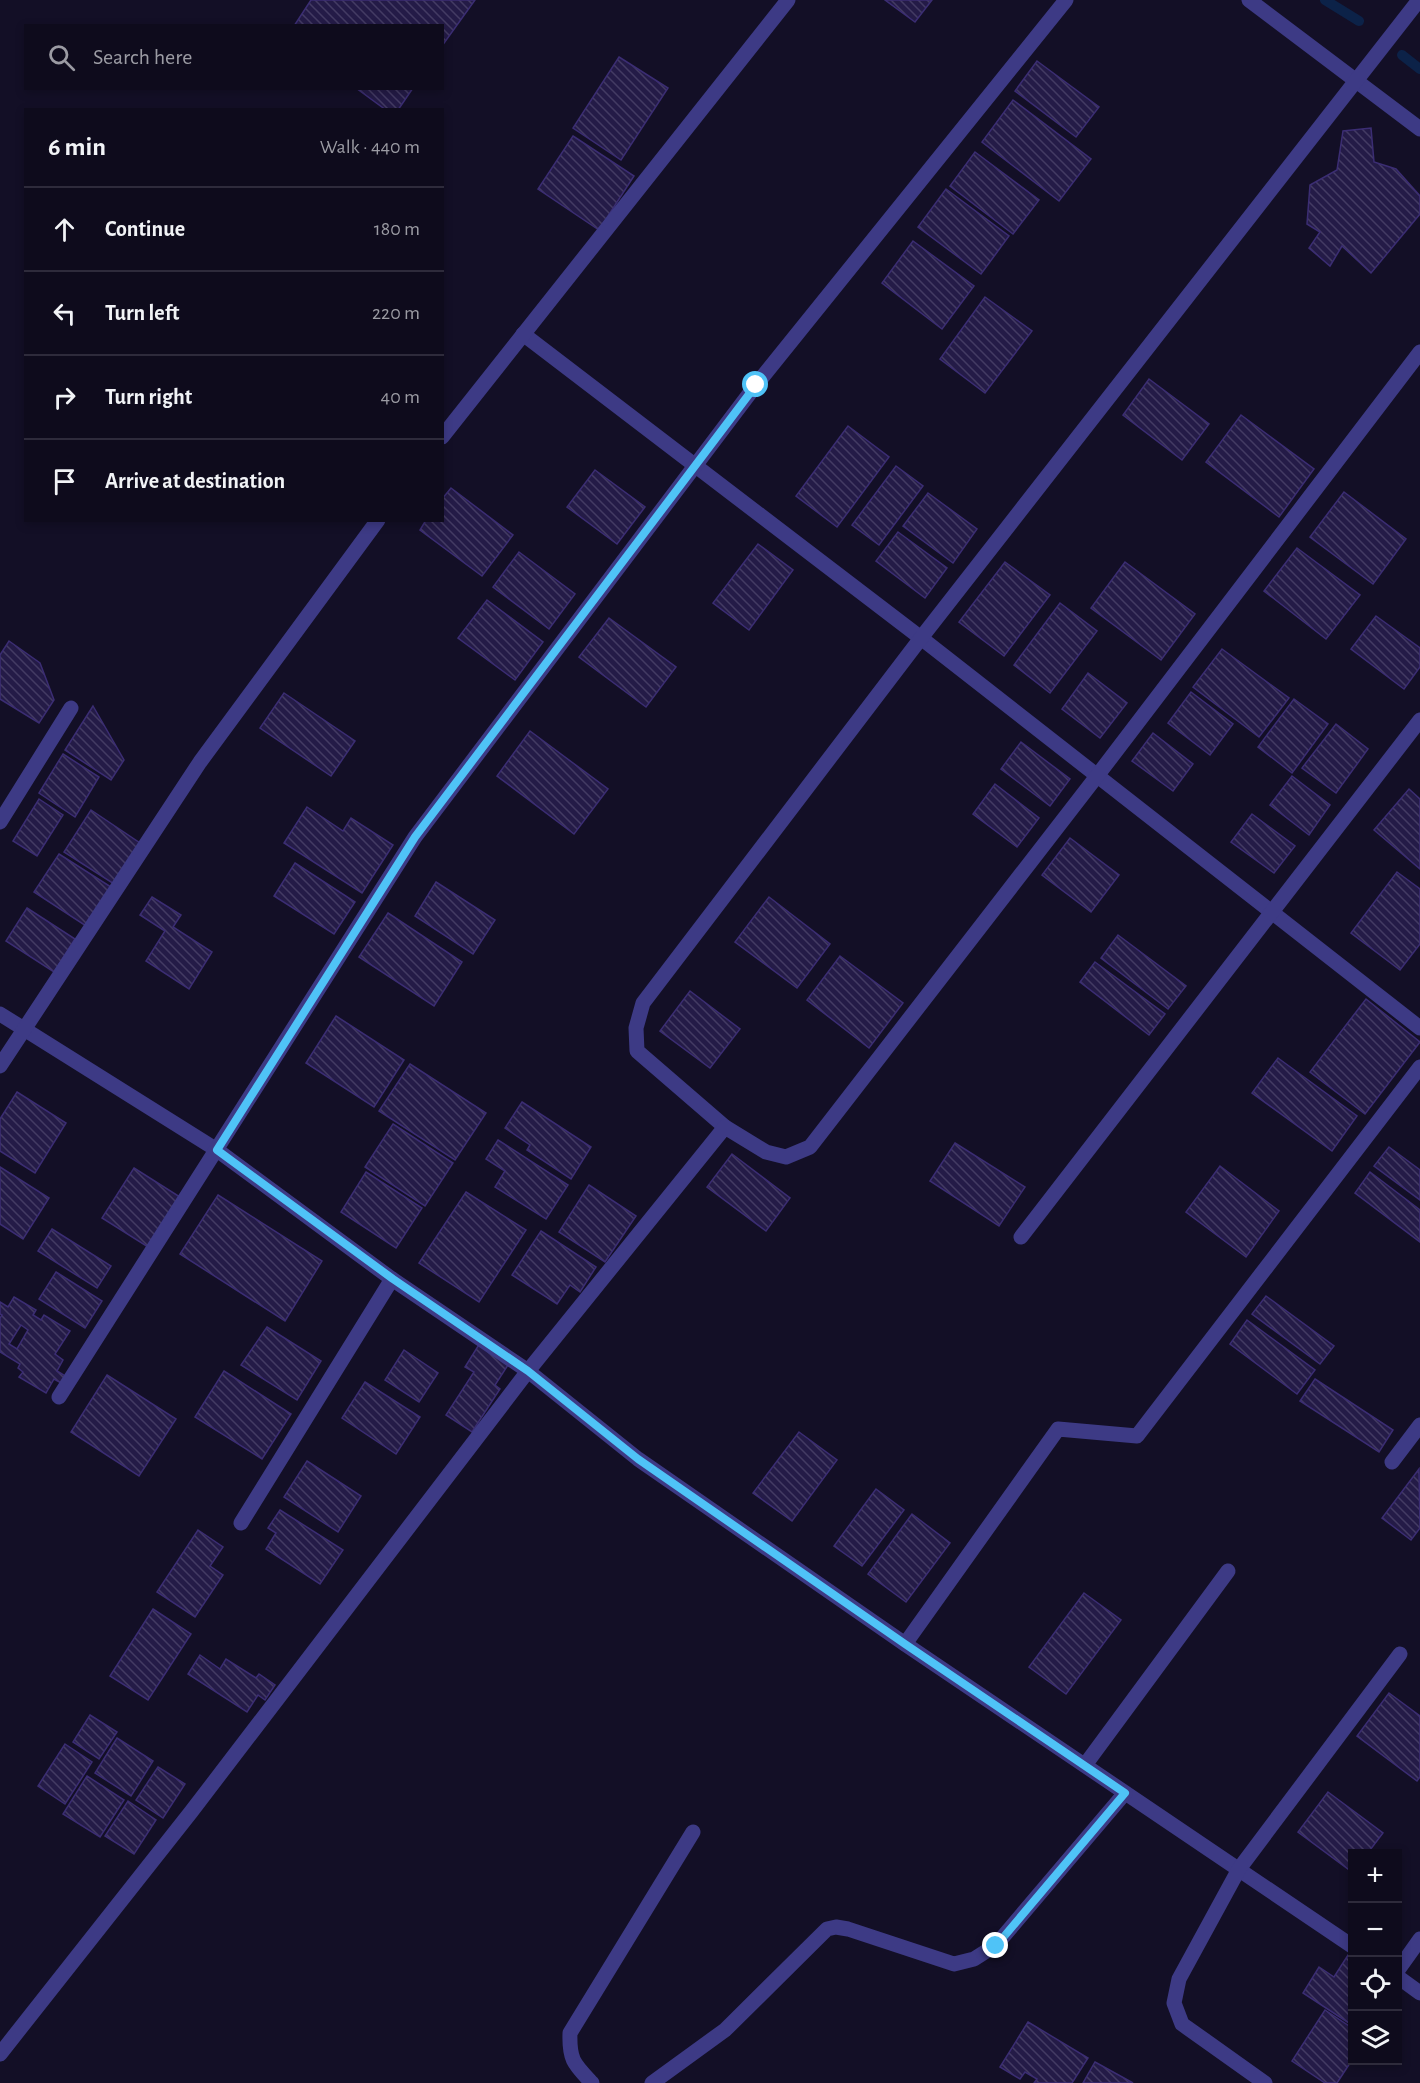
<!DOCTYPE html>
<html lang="en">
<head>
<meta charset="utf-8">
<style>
  body { margin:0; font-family:"Alegreya Sans",sans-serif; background:#1c1929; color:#f1f3f6 }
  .controls { position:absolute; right:18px; bottom:18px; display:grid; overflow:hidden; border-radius:0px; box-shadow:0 3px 9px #0003 }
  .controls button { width:54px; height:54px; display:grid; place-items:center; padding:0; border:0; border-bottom:2px solid #2e2b3b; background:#0e0b1c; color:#f1f3f6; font:30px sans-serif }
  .stop { position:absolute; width:18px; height:18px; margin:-14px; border:4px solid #4fc3f7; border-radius:50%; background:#fff }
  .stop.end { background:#4fc3f7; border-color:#fff; box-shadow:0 2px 6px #0008 }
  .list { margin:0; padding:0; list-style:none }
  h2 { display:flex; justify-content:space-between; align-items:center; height:78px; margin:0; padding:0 24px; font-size:26px }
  h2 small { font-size:20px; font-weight:400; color:#9b9ba3 }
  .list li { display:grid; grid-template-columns:39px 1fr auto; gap:18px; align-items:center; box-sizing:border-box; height:84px; padding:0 24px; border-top:2px solid #2e2b3b }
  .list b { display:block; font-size:22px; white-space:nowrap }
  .list em { font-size:20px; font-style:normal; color:#9b9ba3 }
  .icon { flex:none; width:33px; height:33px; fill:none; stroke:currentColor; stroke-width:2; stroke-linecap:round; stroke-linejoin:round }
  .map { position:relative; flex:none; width:1420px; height:2083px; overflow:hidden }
  .search { position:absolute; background:#0e0b1c; box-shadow:0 3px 9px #0003; left:24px; top:24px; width:420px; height:66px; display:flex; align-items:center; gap:15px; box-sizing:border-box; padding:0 21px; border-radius:0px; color:#9b9ba3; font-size:22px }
  .panel { position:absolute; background:#0e0b1c; box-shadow:0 3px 9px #0003; left:24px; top:108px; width:420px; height:414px; border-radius:0px }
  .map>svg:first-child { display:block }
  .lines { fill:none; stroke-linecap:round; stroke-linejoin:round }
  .stream { stroke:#0c2248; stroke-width:10 }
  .building { fill:url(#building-back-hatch); stroke:#3b2d73; stroke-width:1.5; fill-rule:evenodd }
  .minor { stroke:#3d3a85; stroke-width:15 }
  .route { stroke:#4fc3f7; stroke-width:8 }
</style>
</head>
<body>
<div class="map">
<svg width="1420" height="2083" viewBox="0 0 1420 2083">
  <defs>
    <pattern id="building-back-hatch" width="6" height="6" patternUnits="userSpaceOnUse" patternTransform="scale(1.5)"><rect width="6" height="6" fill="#241b47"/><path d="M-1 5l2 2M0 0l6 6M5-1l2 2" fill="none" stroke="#433b63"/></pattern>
  </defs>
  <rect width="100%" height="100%" fill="#130f26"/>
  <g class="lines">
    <!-- stream -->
    <g class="stream">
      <path d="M1325,0l34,21"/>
      <path d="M1402,55l18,14"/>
    </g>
  </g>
  <!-- building -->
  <g class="building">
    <path d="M311,0h164l-33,46v-20h-148z"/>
    <path d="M885,0h47l-17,22z"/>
    <path d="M619,57l49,31 -47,72 -48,-32z"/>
    <path d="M1037,61l62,46 -23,30 -61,-46z"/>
    <path d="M356,88h57l-15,22h-12z"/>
    <path d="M1013,100l78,59 -32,42 -77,-59z"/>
    <path d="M1371,128l3,34 22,7 24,27v18l-49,59 -29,-27 -12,20 -21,-18 11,-16 -13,-8 3,-39 27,-15 6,-39z"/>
    <path d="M573,136l61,40 -35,54 -61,-41z"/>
    <path d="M975,152l64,48 -26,34 -63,-48z"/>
    <path d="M946,189l63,47 -28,38 -63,-47z"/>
    <path d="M913,241l61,45 -32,43 -60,-46z"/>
    <path d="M985,297l47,34 -47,62 -45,-34z"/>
    <path d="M1149,379l60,45 -27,36 -59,-45z"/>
    <path d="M1241,415l73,54 -35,48 -73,-55z"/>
    <path d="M848,426l41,31 -52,70 -41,-31z"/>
    <path d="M896,466l27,20 -44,59 -27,-20z"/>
    <path d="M595,470l50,37 -28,37 -50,-37z"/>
    <path d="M451,488l62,47 -31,41 -62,-46 6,-10h16v-21z"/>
    <path d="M1344,492l62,47 -33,45 -63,-47z"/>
    <path d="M928,493l49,36 -24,34 -50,-37z"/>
    <path d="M898,532l49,36 -22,30 -49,-37z"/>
    <path d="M758,544l35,26 -44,60 -36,-27z"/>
    <path d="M1297,548l63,47 -34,44 -62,-48z"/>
    <path d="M519,552l56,42 -26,35 -56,-42z"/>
    <path d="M1005,562l45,33 -46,61 -45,-34z"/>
    <path d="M1125,562l70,52 -34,46 -70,-52z"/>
    <path d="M487,600l56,42 -28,38 -57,-42z"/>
    <path d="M1060,603l37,28 -47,62 -36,-28z"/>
    <path d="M1376,616l44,32v19l-16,22 -53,-40z"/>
    <path d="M609,618l67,49 -30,40 -67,-50z"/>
    <path d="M9,641l31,22 14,37 -15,23 -39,-24v-44z"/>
    <path d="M1222,649l67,49 -30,39 -66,-50z"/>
    <path d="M1088,673l39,30 -27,35 -38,-29z"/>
    <path d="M1191,692l42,32 -23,31 -42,-32z"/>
    <path d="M284,693l71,48 -24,35 -71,-48z"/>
    <path d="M1294,699l34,25 -36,49 -34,-26z"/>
    <path d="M93,706l31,54 -13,20 -46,-30z"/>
    <path d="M1336,724l32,25 -32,44 -34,-25z"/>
    <path d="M530,731l78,58 -34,45 -77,-58z"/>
    <path d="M1153,733l40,31 -20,27 -41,-30z"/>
    <path d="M1021,742l49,37 -20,27 -49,-37z"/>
    <path d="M63,754l36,23 -24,40 -36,-24z"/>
    <path d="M1292,776l38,29 -21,30 -39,-30z"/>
    <path d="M995,784l44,34 -22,29 -44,-33z"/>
    <path d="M1409,789l11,10v70l-46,-39z"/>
    <path d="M39,799l24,16 -26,41 -24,-15z"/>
    <path d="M307,807l36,24 8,-13 42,27 -31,48 -78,-50z"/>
    <path d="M91,810l49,33 -26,41 -50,-32z"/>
    <path d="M1252,814l43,32 -21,27 -43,-31z"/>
    <path d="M1070,838l49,37 -28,37 -49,-37z"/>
    <path d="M59,854l52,33 -25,39 -52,-34z"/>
    <path d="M295,863l60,39 -21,32 -60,-38z"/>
    <path d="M1397,872l23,17v55l-20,26 -49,-37z"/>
    <path d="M436,882l59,38 -22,34 -58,-38z"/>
    <path d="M152,897l29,18 -8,12 39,25 -23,37 -43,-28 19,-30 -25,-16z"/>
    <path d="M769,897l61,47 -33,44 -62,-46z"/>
    <path d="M27,908l48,31 -21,33 -48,-31z"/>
    <path d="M388,913l74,49 -28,44 -75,-49z"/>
    <path d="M1118,935l68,51 -18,23 -67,-51z"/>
    <path d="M840,956l63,47 -34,45 -62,-48z"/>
    <path d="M1095,962l70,52 -16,21 -69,-53z"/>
    <path d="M690,991l50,38 -30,39 -50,-37z"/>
    <path d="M1366,999l54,43 -55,72 -55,-42z"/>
    <path d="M336,1016l68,44 -30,47 -68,-44z"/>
    <path d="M1278,1058l79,58 -25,35 -80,-58z"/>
    <path d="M410,1064l76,49 -31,47 -76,-49z"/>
    <path d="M17,1092l49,31 -31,50 -35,-22v-32z"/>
    <path d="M522,1102l69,45 -20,32 -44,-29 3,-5 -25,-17z"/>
    <path d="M393,1124l60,39 -28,43 -60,-39z"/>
    <path d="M498,1140l70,45 -22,34 -51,-32 10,-16 -19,-12z"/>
    <path d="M955,1143l70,44 -26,39 -69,-45z"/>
    <path d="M1389,1147l31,23v30l-46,-34z"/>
    <path d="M732,1154l58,44 -24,33 -59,-44z"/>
    <path d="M1220,1166l59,45 -33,46 -60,-45z"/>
    <path d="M0,1167l49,31 -26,41 -23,-15z"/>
    <path d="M134,1168l46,29 -32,50 -46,-29z"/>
    <path d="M366,1172l56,36 -26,40 -55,-36z"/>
    <path d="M1370,1172l50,38v32l-65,-49z"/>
    <path d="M589,1185l47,31 -31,46 -46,-30z"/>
    <path d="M466,1192l60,38 -47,72 -60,-39z"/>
    <path d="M218,1195l104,66 -37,60 -105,-67z"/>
    <path d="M52,1229l59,37 -14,22 -59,-37z"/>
    <path d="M541,1231l55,36 -16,25 -10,-7 -13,19 -45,-29z"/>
    <path d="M56,1272l46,29 -17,27 -46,-29z"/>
    <path d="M1266,1296l68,50 -14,18 -68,-50z"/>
    <path d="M14,1297l22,13 -3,5 8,5 3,-5 26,16 -15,23 8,6 -6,11 10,6 -4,7 -9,-5 -8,14 -27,-16 4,-5 -5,-4 2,-4 -20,-12v-34l2,-3 -2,-1v-12l8,5zM21,1325l7,5 -11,19 -8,-5z"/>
    <path d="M1247,1320l68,50 -18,24 -67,-50z"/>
    <path d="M267,1327l54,34 -24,39 -56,-35z"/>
    <path d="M480,1343l30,19 -15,23 5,4 -28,43 -26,-17 28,-43 -9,-5z"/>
    <path d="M404,1350l34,23 -19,29 -34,-22z"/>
    <path d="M224,1371l67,43 -29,45 -67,-42z"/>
    <path d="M107,1375l69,44 -37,57 -68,-44z"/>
    <path d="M1315,1379l78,51 -14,22 -79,-51z"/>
    <path d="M365,1382l55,35 -24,37 -54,-36z"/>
    <path d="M799,1432l38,28 -45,61 -39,-28z"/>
    <path d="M307,1461l54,35 -23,36 -54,-35z"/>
    <path d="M1419,1469l1,59 -9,12 -29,-22z"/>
    <path d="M876,1489l28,21 -42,56 -28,-20z"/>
    <path d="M280,1510l63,40 -23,34 -54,-35 10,-16 -8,-5z"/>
    <path d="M912,1514l38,29 -44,59 -38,-28z"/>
    <path d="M198,1530l25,17 -13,19 13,9 -28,42 -38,-25z"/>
    <path d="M1084,1593l37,27 -55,74 -37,-27z"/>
    <path d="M153,1609l38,25 -43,66 -38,-24z"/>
    <path d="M200,1655l20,14 6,-10 30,19 3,-4 16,11 -10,15 -7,-5 -11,17 -59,-38z"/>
    <path d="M1389,1693l31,23v61l-3,4 -60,-45z"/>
    <path d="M90,1715l27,17 -18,27 -26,-17z"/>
    <path d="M117,1738l36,23 -22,35 -36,-23z"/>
    <path d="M65,1744l27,18 -27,42 -27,-18z"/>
    <path d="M158,1767l27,17 -22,34 -27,-18z"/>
    <path d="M87,1776l37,24 -24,37 -37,-23z"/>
    <path d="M1328,1792l55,41 -16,21h-15v18l-54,-40z"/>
    <path d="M128,1801l28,19 -22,34 -29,-18z"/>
    <path d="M1350,1952l2,1v72l-49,-32 16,-26 15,10z"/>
    <path d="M1325,2010l27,18v32l-15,23h-12l-33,-22z"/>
    <path d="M1028,2022l60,36 -16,25h-38l3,-4 -12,-7 -5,7 -20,-12z"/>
    <path d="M1095,2062l38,21h-50z"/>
  </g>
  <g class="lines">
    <!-- minor -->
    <g class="minor">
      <path d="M1249,0l171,129"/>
      <path d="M523,334l398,304 499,390"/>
      <path d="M442,437l346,-437"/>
      <path d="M0,822l71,-114"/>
      <path d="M0,1014l217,136 175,129 136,92 110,88 267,185 447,302"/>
      <path d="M0,1066l200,-304 178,-242"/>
      <path d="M725,1127l-88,-76 -1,-23 7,-25 278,-365 498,-638"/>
      <path d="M1021,1237l399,-517"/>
      <path d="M59,1397l356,-560 341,-452 310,-385"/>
      <path d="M1392,1462l28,-37"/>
      <path d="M241,1523l151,-244"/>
      <path d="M905,1644l153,-215 79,7 283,-369"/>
      <path d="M1085,1765l143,-194"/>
      <path d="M1398,1970l22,-31"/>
      <path d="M1398,1977l22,16"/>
      <path d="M0,2054l191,-242 337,-441 197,-244 41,25 20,5 24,-10 287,-371 323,-424"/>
      <path d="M592,2083c-18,-19 -23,-23 -22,-50l123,-201"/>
      <path d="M652,2083l73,-53 102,-101 9,-2 12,2 106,35 20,-5 22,-14 129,-152"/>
      <path d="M1265,2083l-83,-59 -8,-21 5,-24 60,-110 161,-215"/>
    </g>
  </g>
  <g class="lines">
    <!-- route -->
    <path class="route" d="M756,385l-341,452 -198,313 176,129 135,92 110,88 267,185 220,149 -129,153"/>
  </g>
</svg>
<div class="controls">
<button>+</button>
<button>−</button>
<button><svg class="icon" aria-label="locate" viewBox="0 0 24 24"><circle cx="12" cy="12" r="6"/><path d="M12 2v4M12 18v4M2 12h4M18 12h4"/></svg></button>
<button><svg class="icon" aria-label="layers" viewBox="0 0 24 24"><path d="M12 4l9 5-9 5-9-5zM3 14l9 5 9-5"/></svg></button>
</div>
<div class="stop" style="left:756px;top:385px"></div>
<div class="stop end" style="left:996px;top:1946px"></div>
<div class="search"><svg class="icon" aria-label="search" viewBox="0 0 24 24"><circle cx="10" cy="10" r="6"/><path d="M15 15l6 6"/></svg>Search here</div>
<section class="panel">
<h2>6 min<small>Walk · 440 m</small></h2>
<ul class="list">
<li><svg class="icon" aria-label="ahead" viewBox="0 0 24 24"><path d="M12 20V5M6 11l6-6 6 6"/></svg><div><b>Continue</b></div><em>180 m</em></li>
<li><svg class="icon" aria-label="left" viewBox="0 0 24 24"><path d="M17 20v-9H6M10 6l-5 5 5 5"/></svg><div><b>Turn left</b></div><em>220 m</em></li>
<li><svg class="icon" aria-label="right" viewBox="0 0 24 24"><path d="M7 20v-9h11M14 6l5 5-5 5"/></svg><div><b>Turn right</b></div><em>40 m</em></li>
<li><svg class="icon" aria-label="arrive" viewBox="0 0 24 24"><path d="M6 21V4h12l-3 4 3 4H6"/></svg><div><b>Arrive at destination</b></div></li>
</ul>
</section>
</div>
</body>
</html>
